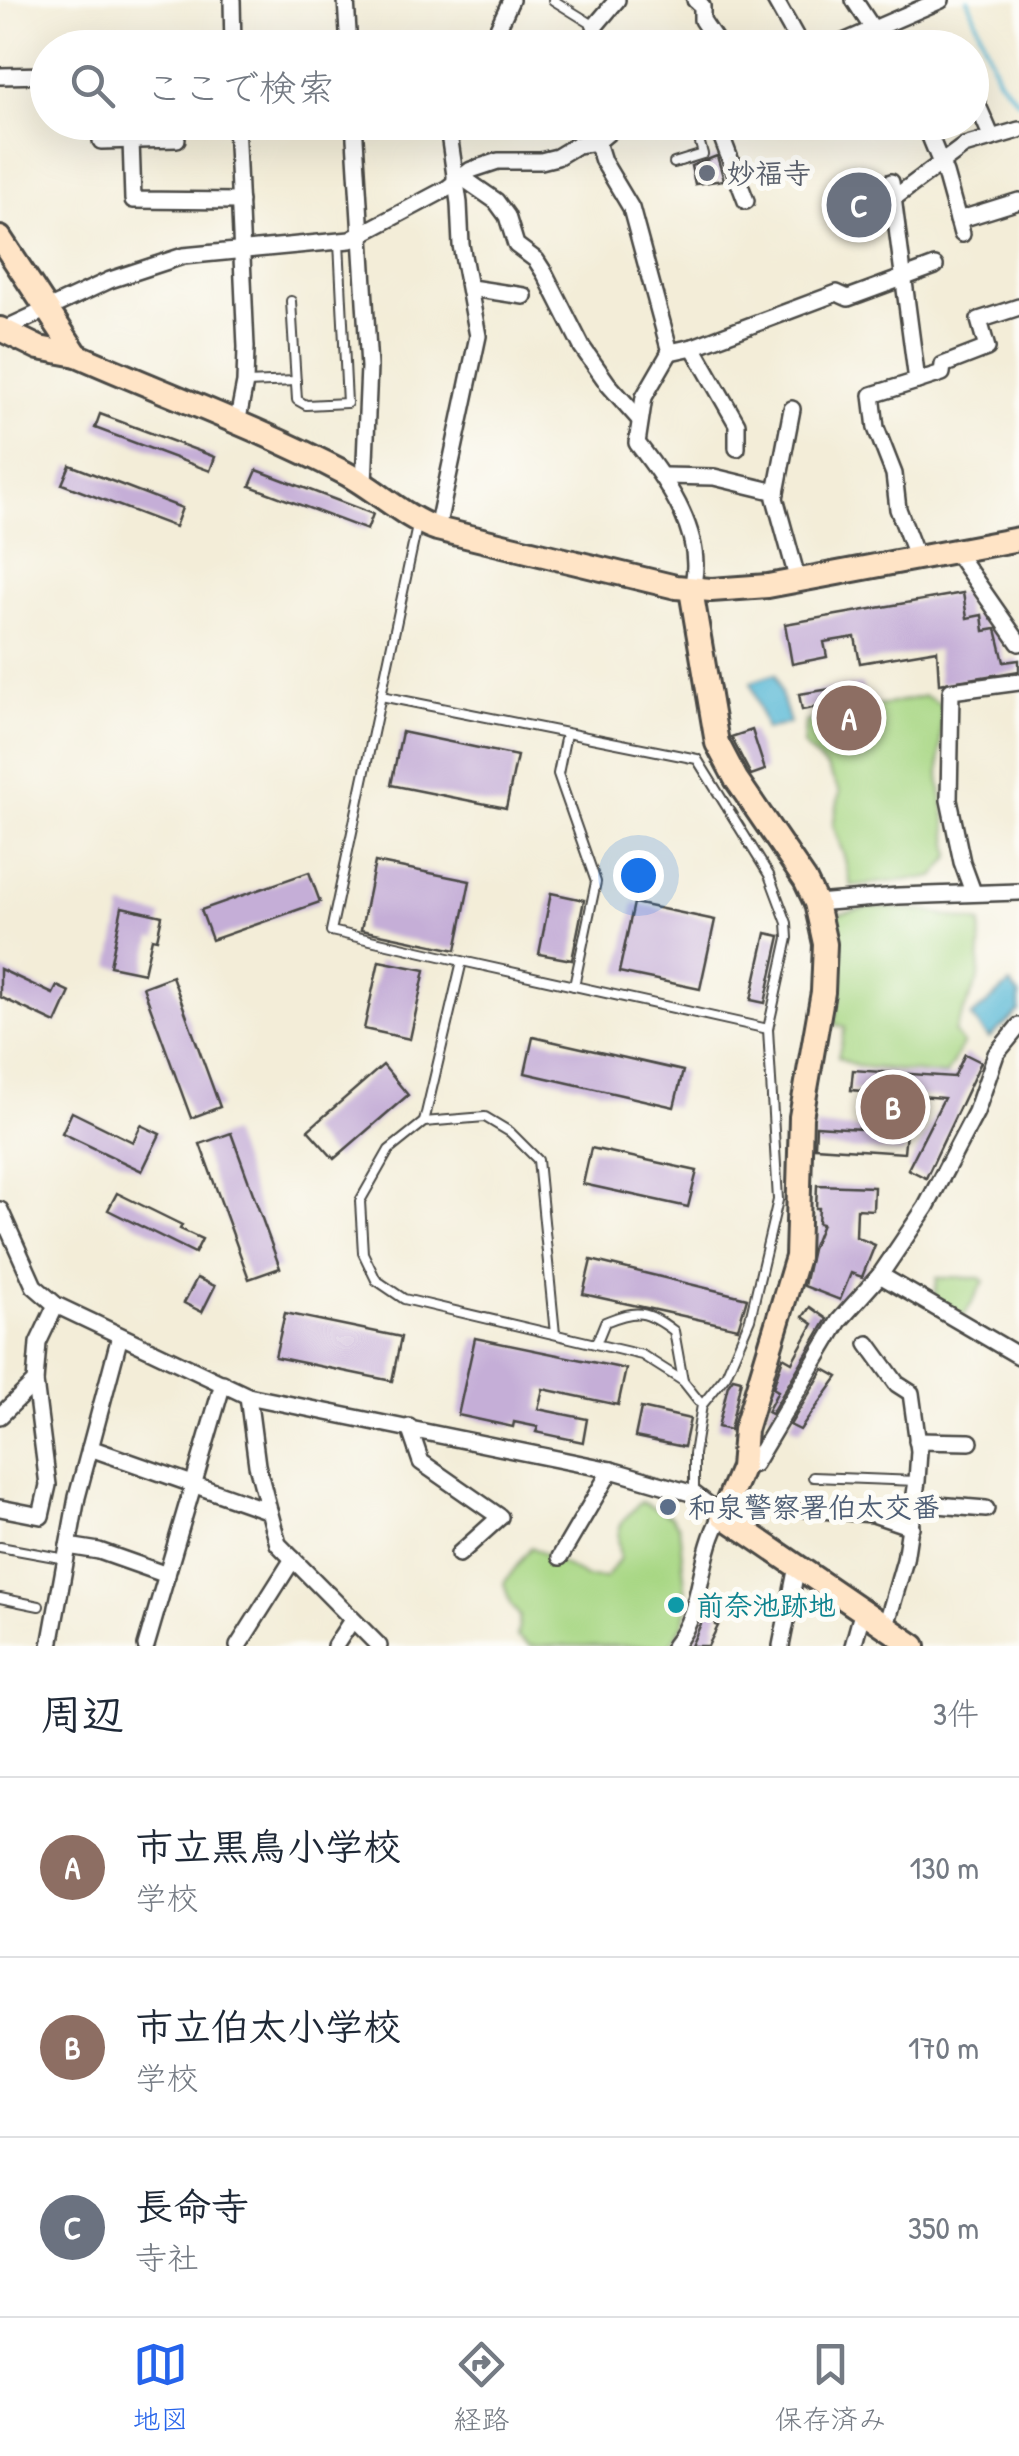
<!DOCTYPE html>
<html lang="ja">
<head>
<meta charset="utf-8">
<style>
  body { margin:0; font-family:"Patrick Hand","Klee One",sans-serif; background:#f6f6f7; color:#1f2937 }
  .you { position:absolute; left:638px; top:875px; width:35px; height:35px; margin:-25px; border:8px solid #fff; border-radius:50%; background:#1a73e8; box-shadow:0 0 0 15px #1a73e833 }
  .badge { display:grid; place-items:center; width:65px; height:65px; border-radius:50%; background:#2563eb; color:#fff; font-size:32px; font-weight:700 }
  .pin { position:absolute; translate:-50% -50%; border:5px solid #fff; box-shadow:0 2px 10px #0006 }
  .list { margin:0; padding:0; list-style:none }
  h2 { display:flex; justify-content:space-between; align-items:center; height:130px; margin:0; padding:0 40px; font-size:42px }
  h2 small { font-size:32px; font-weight:400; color:#747a83 }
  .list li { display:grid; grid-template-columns:65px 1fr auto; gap:30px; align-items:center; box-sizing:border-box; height:180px; padding:0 40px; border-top:2px solid #e0e1e3 }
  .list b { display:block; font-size:38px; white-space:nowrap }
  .list p { margin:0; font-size:32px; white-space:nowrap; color:#747a83 }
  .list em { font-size:32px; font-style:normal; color:#747a83 }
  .icon { flex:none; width:55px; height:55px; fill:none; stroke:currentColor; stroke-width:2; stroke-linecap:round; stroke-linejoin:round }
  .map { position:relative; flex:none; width:1019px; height:1646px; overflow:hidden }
  .search { position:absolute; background:#fff; box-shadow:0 10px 40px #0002; left:30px; right:30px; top:30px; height:110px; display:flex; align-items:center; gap:25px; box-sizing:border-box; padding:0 35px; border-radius:55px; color:#747a83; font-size:38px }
  .sheet { height:670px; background:#fff }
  nav { display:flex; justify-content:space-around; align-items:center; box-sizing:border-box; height:140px; border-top:2px solid #e0e1e3; background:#fff; font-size:28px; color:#747a83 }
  nav a { display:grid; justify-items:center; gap:5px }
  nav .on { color:#2563eb }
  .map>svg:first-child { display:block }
  .green { fill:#a8d784; stroke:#6a8158; stroke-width:2.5 }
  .water { fill:#57b8d5; stroke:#417280; stroke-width:2.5 }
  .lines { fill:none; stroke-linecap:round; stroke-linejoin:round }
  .stream { stroke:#57b8d5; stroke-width:4 }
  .building { fill:#c5aed7 }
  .lane-casing { stroke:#494845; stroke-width:12 }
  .street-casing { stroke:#494845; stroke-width:20 }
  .secondary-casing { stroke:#494845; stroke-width:28 }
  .lane { stroke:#fff; stroke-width:8 }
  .street { stroke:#fff; stroke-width:15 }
  .secondary { stroke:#ffe4c6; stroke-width:22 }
  .worship-dot { fill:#6b7280; stroke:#fdfcf7; stroke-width:4 }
  .service-dot { fill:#5c6f8a; stroke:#fdfcf7; stroke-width:4 }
  .culture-dot { fill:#0f9aa8; stroke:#fdfcf7; stroke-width:4 }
  .labels { text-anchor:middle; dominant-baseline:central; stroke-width:10; stroke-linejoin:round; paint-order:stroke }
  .worship-label { font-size:28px; font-weight:bold; fill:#5b616d; stroke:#fdfcf7; text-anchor:start }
  .service-label { font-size:28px; font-weight:bold; fill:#4e5e75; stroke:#fdfcf7; text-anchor:start }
  .culture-label { font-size:28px; font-weight:bold; fill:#0d838f; stroke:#fdfcf7; text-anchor:start }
</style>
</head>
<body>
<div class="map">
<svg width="1019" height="1646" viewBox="0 0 1019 1646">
  <rect width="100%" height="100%" fill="#fdfcf7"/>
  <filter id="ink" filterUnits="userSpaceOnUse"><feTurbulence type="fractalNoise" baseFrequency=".01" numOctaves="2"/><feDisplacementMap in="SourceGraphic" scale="20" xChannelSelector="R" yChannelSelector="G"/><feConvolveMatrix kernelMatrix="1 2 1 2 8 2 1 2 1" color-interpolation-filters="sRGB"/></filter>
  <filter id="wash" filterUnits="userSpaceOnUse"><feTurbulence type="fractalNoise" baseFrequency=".0048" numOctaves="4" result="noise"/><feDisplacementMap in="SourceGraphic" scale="40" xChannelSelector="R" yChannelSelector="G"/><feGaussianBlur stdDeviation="2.25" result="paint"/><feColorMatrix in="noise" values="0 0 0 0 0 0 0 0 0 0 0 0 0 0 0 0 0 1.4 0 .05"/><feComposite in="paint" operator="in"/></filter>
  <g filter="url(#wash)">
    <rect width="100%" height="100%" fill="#f3edd8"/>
    <!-- green -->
    <g class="green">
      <path d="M925,696l17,9 -3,71 12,80 -17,21 -83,9 -7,-30 -11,-31 7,-33 -13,-24 -24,-23 2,-23z"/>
      <path d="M871,907l50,3 60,13 -2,55 -25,54 9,12 -17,31 -90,-9 -18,-9 7,-30 -11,-3 8,-36 -6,-74z"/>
      <path d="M937,1278h43l4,3 -20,35 -30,-13z"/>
      <path d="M641,1502l30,14 8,10 8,81 -3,16 -15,23h-139l-13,-9 3,-21 -10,-12 -6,-21 27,-36 55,30 20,1 14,-20c-5,-32 -1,-34 21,-56z"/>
    </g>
    <!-- water -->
    <g class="water">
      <path d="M775,674l15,49 -24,7 -15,-48z"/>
      <path d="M1010,984l9,11v17l-30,26 -18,-21z"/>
    </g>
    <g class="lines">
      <!-- stream -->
      <path class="stream" d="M968,0l30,78 21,24"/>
    </g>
    <g id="blocks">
      <!-- building -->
      <g class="building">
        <path d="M717,156l7,24 -29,4 -4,-18z"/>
        <path d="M862,184l1,5 9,-2 6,29 -32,6 -5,-28 8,-2 -1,-5z"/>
        <path d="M100,414l115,43 -5,14 -115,-43z"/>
        <path d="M70,465l112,43 -7,19 -113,-43z"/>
        <path d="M257,470l116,44 -6,16 -117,-44z"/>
        <path d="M963,593l4,25 15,-3 2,16 12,-2 8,33 15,-2v11l-80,13 -2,-34 -77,13 -5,-26 -31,5 3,15 -35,7 -7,-40z"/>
        <path d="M862,684l2,14 -62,12 -3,-16z"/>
        <path d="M752,730l13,40 -14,5 -20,-38z"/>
        <path d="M402,732l115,24 -11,52 -115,-23z"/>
        <path d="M375,862l95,19 -14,69 -95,-20z"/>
        <path d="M309,872l11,30 -108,38 -11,-30z"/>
        <path d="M551,893l33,7 -12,60 -33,-6z"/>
        <path d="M634,903l81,17 -15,69 -81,-17z"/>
        <path d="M122,907l40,9 -5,23 -5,-1 -8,35 -34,-7z"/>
        <path d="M766,933l14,3 -15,67 -14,-3z"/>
        <path d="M379,961l46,9 -15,69 -46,-10z"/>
        <path d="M0,969l53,25 4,-8 13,6 -14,31 -56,-26z"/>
        <path d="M172,976l48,131 -29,11 -48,-131z"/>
        <path d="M533,1037l150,34 -9,36 -149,-34z"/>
        <path d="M965,1054l16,8 -55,116 -18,-9 36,-71 -93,-8 2,-20 101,7z"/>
        <path d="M383,1065l25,30 -74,64 -26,-29z"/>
        <path d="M72,1112l61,30 8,-17 19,9 -18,37 -80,-38z"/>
        <path d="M816,1126l90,6 -2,21 -89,-6z"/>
        <path d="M231,1133l49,135 -31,11 -49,-135z"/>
        <path d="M591,1148l106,23 -9,36 -105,-23z"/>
        <path d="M817,1185l57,2 -1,23 -16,-1 -1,28 19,8 -13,32 -11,-4 -11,27 -36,-14 8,-37 10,-25 -4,-1 1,-15h-3z"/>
        <path d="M117,1193l65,32 -2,4 22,10 -7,14 -87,-43z"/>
        <path d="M591,1260l156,38 -9,30 -155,-34z"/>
        <path d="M197,1278l18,8 -13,26 -18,-9z"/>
        <path d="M810,1307l17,12 -56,95 -4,-2 11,-21 -5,-3 10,-31 9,5 21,-38 -10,-7z"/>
        <path d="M285,1313l116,24 -9,44 -117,-24z"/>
        <path d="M475,1338l151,31 -8,36 -75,-16 -5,20 49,10 -4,23 -47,-10 2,-5 -24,-5 -1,5 -55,-12z"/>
        <path d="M824,1369l14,8 -38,53 -10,-5z"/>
        <path d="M733,1378l8,2 -11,50 -12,-3 10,-42z"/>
        <path d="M641,1408l49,11 -6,28 -49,-10z"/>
        <path d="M706,1604l14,5 -5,16 3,1 -10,20h-17l13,-29z"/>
      </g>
    </g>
  </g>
  <g filter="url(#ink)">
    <use href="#blocks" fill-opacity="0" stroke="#494845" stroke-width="2.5"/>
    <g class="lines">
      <!-- lane casing -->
      <g class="lane-casing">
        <g id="lane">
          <path d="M553,0l42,26 14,22"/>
          <path d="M674,163l29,-9 -9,-32"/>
          <path d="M291,301l6,99 9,5 41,-2 -8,-161"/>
          <path d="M246,383l50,-2"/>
          <path d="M417,526l-86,405 131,30 -38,161"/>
          <path d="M381,696l316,63 72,116 18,48 1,15 -20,91 10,171 -28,119 -24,56 -24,30"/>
          <path d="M566,734l-8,40 38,108 -22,104"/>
          <path d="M462,961l306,68"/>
          <path d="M555,1334l-17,-174 -28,-28 -25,-15 -61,5 -35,28 -29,51 3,52 13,27 28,19 238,56 41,26 19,24 -8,49v40"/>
          <path d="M596,1344l9,-22c32,-13 41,-12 69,9l9,50"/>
          <path d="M813,1477l104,4"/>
          <path d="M0,1547l66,12"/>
          <path d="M0,1598l39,8"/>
        </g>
      </g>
      <!-- street casing -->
      <g class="street-casing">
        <g id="street">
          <path d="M232,0l1,48"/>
          <path d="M346,0l3,48"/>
          <path d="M695,0l7,6v14l12,18"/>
          <path d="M775,0l27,48"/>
          <path d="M854,0l19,29"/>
          <path d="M595,26l22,-26"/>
          <path d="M494,34l27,14"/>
          <path d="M489,48l22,-48"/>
          <path d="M830,48l111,-48"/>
          <path d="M0,76l48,-1"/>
          <path d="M972,92l20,46"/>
          <path d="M236,122l10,225 -1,36 -8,41"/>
          <path d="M354,122l15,245 -5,117"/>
          <path d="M621,122l-24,20 6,19 28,47 39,144 -26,45 -7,46c30,38 71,96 54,147"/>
          <path d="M716,122l30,79"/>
          <path d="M924,122l21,51 17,61"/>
          <path d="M131,140l2,60 107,1"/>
          <path d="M101,141l76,-2"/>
          <path d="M455,179l8,-1 33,23 11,15 9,29 20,15 9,14 37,73 26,37 32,36"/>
          <path d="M891,182l26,199 -45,14 4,33 18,46 4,35 19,49"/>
          <path d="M894,198l70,-52 55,-16"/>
          <path d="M958,220l61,-19"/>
          <path d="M471,288l53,8"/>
          <path d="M5,332l8,-7 97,-45 73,-24 167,-16 98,-52 23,-18 27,-9h43l16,-4 20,-12 20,-3"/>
          <path d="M693,347l44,77v24"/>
          <path d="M670,352l23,-5 144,-54 11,5 87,-32"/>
          <path d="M917,381l25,-8 1,-8 44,-17 -8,-28 40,-13"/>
          <path d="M792,409l-17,89 23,83"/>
          <path d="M663,476l51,1 62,15"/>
          <path d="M437,529l41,-193 -17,-91 -2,-42 -9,-62 2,-19"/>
          <path d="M955,551l64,92"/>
          <path d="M973,892l-11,-30 -13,-62 2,-109 68,-9"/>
          <path d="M816,903l82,-7 121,-4"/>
          <path d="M0,1210l34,76 22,19 192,91 363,74 83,24 28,21c-25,41 -17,94 -48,131"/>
          <path d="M880,1275l139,81"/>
          <path d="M868,1344l29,40 14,9 8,58 -2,30 -12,79 -19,66"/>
          <path d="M248,1396l9,69 21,79 101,102"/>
          <path d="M0,1416l35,-34 3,-39 18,-38"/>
          <path d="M409,1427l12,35 79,55 -41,37"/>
          <path d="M917,1441l53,1"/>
          <path d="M90,1448l179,63"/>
          <path d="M742,1468l12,-4 85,-143 41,-46 46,-68 50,-95 20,-58 23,-28"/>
          <path d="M913,1503l73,6"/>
          <path d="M0,1508l41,8 7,-31 -13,-103"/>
          <path d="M806,1509l67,5 38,13"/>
          <path d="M68,1546l31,5 68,24"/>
          <path d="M560,1557l51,-87"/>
          <path d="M50,1646l27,-149 43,-161"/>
          <path d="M146,1646l77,-263"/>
          <path d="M238,1646l55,-87"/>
          <path d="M335,1646l17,-26"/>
          <path d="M781,1646l16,-80"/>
          <path d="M853,1646l10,-36"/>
        </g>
      </g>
      <!-- secondary casing -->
      <g class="secondary-casing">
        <g id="secondary">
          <path d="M0,238l77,117"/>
          <path d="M0,329l39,19 38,7c89,39 182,73 268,118 32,17 58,44 92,56l239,58 35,3 57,-4 251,-47"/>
          <path d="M691,590l26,153 19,36 69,101 11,23 9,41 -2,48 -22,125 -4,140 -52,173 -3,38 -20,47 192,131"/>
        </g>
      </g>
      <!-- lane -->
      <use href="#lane" class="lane"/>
      <!-- street -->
      <use href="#street" class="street"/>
      <!-- secondary -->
      <use href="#secondary" class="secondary"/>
    </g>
  </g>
  <!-- markers -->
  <circle class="worship-dot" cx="707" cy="173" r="10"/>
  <circle class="service-dot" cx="668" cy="1507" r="10"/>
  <circle class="culture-dot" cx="676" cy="1605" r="10"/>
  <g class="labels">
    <!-- worship labels -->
    <g class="worship-label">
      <text x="727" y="173">妙福寺</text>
    </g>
    <!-- service labels -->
    <g class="service-label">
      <text x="688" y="1507">和泉警察署伯太交番</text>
    </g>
    <!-- culture labels -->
    <g class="culture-label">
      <text x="696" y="1605">前奈池跡地</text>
    </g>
  </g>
</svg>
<div class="you"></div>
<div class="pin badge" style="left:849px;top:718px;background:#8d6e63">A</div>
<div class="pin badge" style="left:893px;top:1107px;background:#8d6e63">B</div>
<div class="pin badge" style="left:859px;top:205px;background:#6b7280">C</div>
<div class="search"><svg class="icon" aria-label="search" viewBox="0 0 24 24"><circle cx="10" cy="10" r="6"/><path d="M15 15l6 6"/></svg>ここで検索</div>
</div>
<section class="sheet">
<h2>周辺<small>3件</small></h2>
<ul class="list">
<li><span class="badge" style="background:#8d6e63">A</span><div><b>市立黒鳥小学校</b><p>学校</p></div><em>130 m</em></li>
<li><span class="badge" style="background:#8d6e63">B</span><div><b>市立伯太小学校</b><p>学校</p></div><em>170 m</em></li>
<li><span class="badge" style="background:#6b7280">C</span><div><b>長命寺</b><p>寺社</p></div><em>350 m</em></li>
</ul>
</section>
<nav>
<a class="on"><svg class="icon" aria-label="map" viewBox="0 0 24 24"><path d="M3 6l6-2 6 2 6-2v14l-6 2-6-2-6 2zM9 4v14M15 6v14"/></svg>地図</a>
<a><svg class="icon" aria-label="directions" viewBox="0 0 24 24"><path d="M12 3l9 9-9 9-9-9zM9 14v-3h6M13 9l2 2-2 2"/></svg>経路</a>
<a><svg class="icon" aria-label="saved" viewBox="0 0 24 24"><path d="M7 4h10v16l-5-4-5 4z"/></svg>保存済み</a>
</nav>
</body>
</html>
